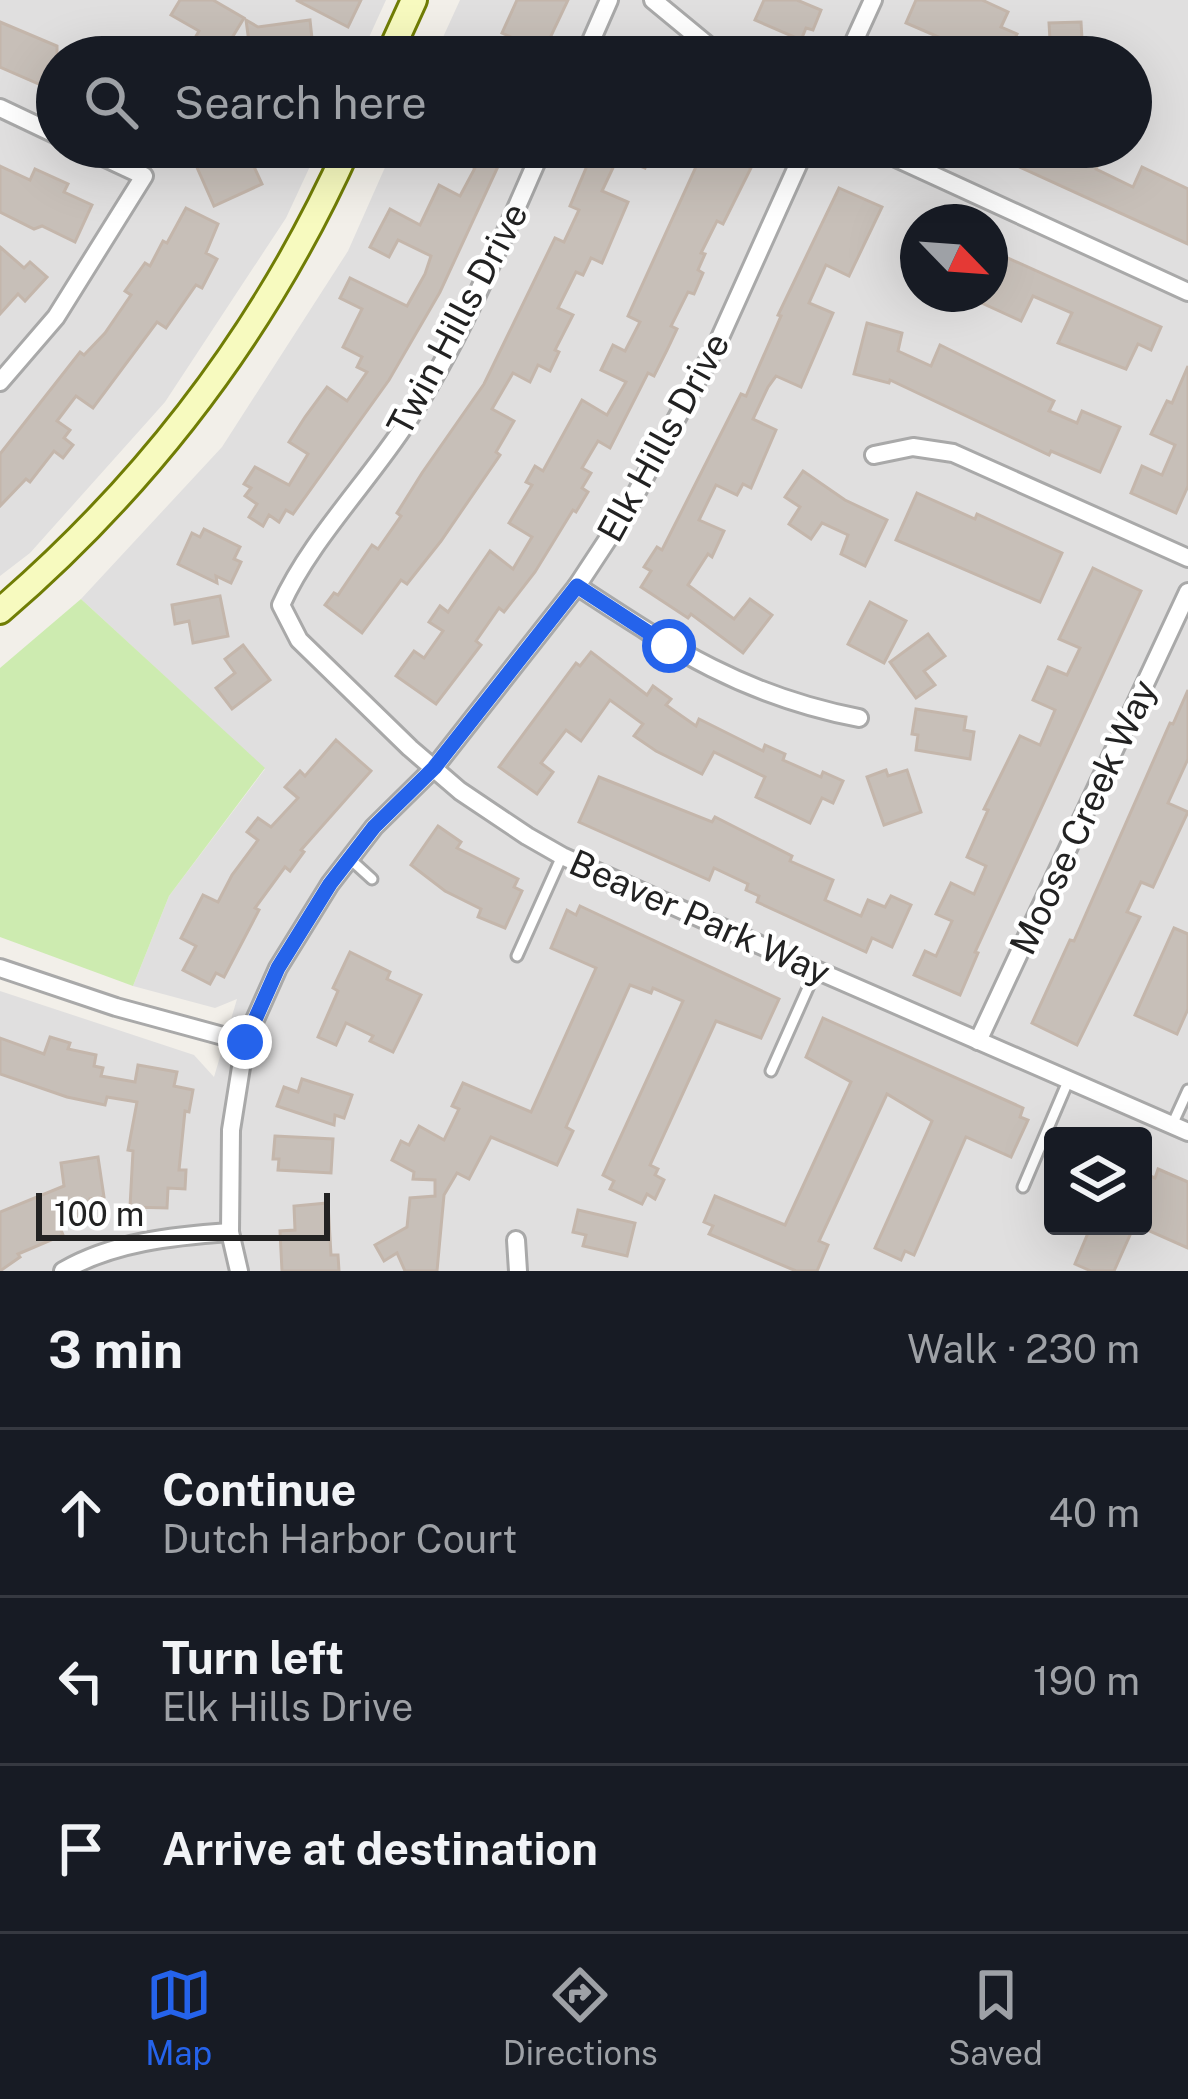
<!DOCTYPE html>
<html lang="en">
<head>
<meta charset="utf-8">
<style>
  body { margin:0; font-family:"Public Sans",sans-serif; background:#20242c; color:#f1f3f6 }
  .controls { position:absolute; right:36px; bottom:36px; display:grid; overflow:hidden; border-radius:12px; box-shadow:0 12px 48px #0002 }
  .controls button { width:108px; height:108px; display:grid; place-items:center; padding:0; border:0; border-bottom:3px solid #363941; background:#171b24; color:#f1f3f6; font:60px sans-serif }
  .compass { position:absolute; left:900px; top:204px; width:108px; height:108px; border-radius:50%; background:#171b24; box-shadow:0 12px 48px #0002; rotate:115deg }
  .scale { position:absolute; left:36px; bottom:30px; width:294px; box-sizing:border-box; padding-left:12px; border:6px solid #222; border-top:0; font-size:33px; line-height:42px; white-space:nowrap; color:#222; -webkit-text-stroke:9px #fff; paint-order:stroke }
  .stop { position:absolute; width:36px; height:36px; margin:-27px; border:9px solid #2563eb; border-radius:50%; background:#fff }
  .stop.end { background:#2563eb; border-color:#fff; box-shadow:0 3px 12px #0008 }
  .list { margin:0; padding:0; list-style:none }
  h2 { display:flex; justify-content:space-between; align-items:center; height:156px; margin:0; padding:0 48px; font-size:51px }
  h2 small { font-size:39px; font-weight:400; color:#9ea1a6 }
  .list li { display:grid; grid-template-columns:78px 1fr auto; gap:36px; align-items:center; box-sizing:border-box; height:168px; padding:0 48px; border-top:3px solid #363941 }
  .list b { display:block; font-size:45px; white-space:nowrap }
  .list p { margin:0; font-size:39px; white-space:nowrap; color:#9ea1a6 }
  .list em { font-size:39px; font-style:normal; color:#9ea1a6 }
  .icon { flex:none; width:66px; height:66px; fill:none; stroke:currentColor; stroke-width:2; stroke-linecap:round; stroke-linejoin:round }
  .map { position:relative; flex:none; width:1188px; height:1271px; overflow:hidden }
  .search { position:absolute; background:#171b24; box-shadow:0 12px 48px #0002; left:36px; right:36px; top:36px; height:132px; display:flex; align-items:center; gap:30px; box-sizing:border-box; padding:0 42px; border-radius:66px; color:#9ea1a6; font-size:45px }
  .sheet { height:660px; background:#171b24 }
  nav { display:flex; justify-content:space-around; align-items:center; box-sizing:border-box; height:168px; border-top:3px solid #363941; background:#171b24; font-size:33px; color:#9ea1a6 }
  nav a { display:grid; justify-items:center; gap:6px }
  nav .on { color:#2563eb }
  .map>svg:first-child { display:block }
  .residential { fill:#e0dfdf; fill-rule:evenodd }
  .grass { fill:#cdebb0 }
  .building { fill:#c7bfb8; stroke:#c4b6ab; stroke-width:3 }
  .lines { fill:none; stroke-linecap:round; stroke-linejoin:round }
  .lane-casing { stroke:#a9a9a9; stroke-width:15 }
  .street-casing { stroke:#a9a9a9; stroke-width:22 }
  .secondary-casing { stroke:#707d05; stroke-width:30 }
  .lane { stroke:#fff; stroke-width:9 }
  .street { stroke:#fff; stroke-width:16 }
  .secondary { stroke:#f7fabf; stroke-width:24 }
  .route { stroke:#2563eb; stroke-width:15 }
  .labels { text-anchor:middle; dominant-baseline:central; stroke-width:9; stroke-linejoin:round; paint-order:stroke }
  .street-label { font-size:36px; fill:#222; stroke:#fff }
</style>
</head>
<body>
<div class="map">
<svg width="1188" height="1271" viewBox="0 0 1188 1271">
  <rect width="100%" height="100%" fill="#f2efe9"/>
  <!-- residential -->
  <g class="residential">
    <path d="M0,0h386l-26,57h-303v90h262l-33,71 -121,184 -135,151 -30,23z"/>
    <path d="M460,0h728v1271h-1188v-280l194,64 20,22 23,-78 -22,9 -82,-22 36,-90 96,-127 -184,-170 141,-152 126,-196 46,-104h737v-90h-697zM918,222h72v72h-72zM1053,1136h90v90h-90z"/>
  </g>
  <!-- grass -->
  <path class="grass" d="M81,599l184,169 -96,128 -36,90 -133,-49v-269z"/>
  <!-- building -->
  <g class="building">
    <path d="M180,0h33l31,18 -17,28 -11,-6 -5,7 -16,-9 4,-7 -28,-16z"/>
    <path d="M296,0h65l-13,27z"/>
    <path d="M517,0h51l-27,57h-37l9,-19 -11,-5z"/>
    <path d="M764,0h33l24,10 -8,20 -7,-2 -5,12 -46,-20z"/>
    <path d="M916,0h66l26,12 -7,15 16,7 -11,23h-46l4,-9 -58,-25z"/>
    <path d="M246,20l12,7 52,-7 4,37h-63z"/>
    <path d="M0,22l57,24v46l-57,-25z"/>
    <path d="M1081,22l2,35h-32l-2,-34z"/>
    <path d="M188,147h57l17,37 -48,22z"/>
    <path d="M431,147h76l-67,145 -51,88 -96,134 -7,-4 -7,12 -10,-7 -6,11 -14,-9 8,-13 -12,-8 6,-8 -7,-4 11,-17 34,18 19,-31 -19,-12 16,-25 22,-30 20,14 20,-29 -10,-5 5,-10 -19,-10 19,-38 -22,-11 10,-20 57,28 18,-32 6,-18 -33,-16 -9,17 -19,-10 20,-38 30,16 19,-40 21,11 15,-28z"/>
    <path d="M595,147h59l-9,21 -27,-11 -16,34 26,11 -26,61 -11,-5 -8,17 -7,-3 -18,36 15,7 -18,35 4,2 -9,19 -12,-6 -8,17 -17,-9 -21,36 22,12 -18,31 4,3 -59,86 -34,43 -6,-4 -39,53 -37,-28 9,-12 4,2 34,-50 6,4 23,-33 -4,-3 25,-40 62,-89 71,-146 9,4 15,-32 -9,-4z"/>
    <path d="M705,147h49l-9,18 6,3 -28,56 -6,-3 -16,32 4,1 -7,16 5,3 -9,21 -6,-2 -17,34 6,3 -10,21 -13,26 -6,-3 -38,75 -12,-7 -16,27 9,5 -9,15 6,4 -12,20 -3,-2 -38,62 -31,40 -5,-4 -23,33 5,4 -45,59 -40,-28 18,-25 10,7 19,-27 -14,-9 11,-16 8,6 42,-61 23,18 19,-32 -23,-14 23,-38 -6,-3 9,-16 8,5 39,-71 25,15 19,-33 -25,-12 12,-25 12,6 15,-29 -12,-6z"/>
    <path d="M976,147h67l28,12 6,-12h29l-10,22 37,18 9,-20 46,22v55z"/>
    <path d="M0,166l30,14 5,-11 33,15 -4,8 28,13 -17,37 -33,-16 -8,3 -34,-17z"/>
    <path d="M839,188l43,19 -33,69 -23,-11 -17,38 24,10 -32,74 -25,-11 -8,11 -15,32 23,11 -25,58 -8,-4 -6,11 -21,-10 -17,35 25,11 -12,26 -4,-3 -20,31 46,34 16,-20 22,16 -29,38 -52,-39 -3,4 -47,-31 10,-16 -7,-4 13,-20 5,3 79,-156 5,2 35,-80 -3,-1z"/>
    <path d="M186,208l32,16 -12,29 11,6 -15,29 -6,-3 -30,43 -9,-6 -64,86 -17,-12 -19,25 13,9 -6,8 9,7 -10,13 -9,-7 -24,31 -4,-3 -26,27v-52l80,-102 4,3 21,-22 26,-38 -6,-4 20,-28 5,3 13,-25 4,2z"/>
    <path d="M0,247l24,21 6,-6 17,15 -22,24 -7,-7 -18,20z"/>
    <path d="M990,250l171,77 -10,23 -13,-6 -12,25 -68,-26 14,-30 -39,-17 -12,25 -59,-27h28z"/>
    <path d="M867,323l35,10 -4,18 33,15 9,-21 114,56 -5,10 28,12 5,-12 38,16 -20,45 -49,-21 -2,4 -159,-75 -1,3 -35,-9z"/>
    <path d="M1188,366v120l-12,27 -45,-20 11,-27 20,9 13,-30 -24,-11 16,-33 5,2z"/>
    <path d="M803,471l42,29 42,20 -22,46 -24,-12 7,-19 -26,-12 -11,16 -22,-15 11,-17 -15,-10z"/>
    <path d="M917,493l58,26 2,-5 85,39 -22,49 -144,-62z"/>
    <path d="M204,529l36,18 -6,12 7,3 -10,21 -15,-7 1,7 -39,-19 14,-31 8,4z"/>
    <path d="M1093,568l48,23 -166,361 3,1 -18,42 -46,-20 11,-24 11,5 16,-35 -16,-7 15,-31 23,11 12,-28 -19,-9 21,-47 -4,-1 36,-73 20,9 15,-35 -22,-10 15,-33 19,8 13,-27 -21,-9z"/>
    <path d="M220,596l8,40 -35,7 -4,-22 -14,3 -3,-19z"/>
    <path d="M870,602l36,19 -22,42 -36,-19z"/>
    <path d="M928,634l17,22 -21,15 11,14 -19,13 -26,-36z"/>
    <path d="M243,645l27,35 -38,29 -16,-21 19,-15 -10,-14z"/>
    <path d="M591,652l56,43 6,-9 18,13 -5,6 30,21 3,-7 64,32 2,-6 20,9 -2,6 38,17 2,-5 20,9 -10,22 -11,-5 -12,25 -54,-26 9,-20 -51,-25 -12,22 -46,-23 -22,-15 9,-12 -33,-24 -29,41 -15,-11 -25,33 12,9 -16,22 -38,-27 77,-104 4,3z"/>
    <path d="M1188,690v69l-20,44 20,9 -35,75 -12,-5 -14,30 13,5 -63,128 -45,-22 38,-83 4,1 96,-218 3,1z"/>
    <path d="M916,709l50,8 -2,13 10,2 -4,27 -54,-9 2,-15 -6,-1z"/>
    <path d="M336,740l35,31 -70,79 3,2 -14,19 -5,-4 -30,41 4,2 -35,67 -8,-4 -6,11 -27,-14 13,-24 -15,-8 22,-43 15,7 14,-27 26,-35 -11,-8 11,-14 13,9 27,-29 -13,-11 15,-16 5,5z"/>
    <path d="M886,770l2,6 19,-6 14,42 -37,13 -17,-48z"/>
    <path d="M599,777l113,45 3,-5 77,39 -2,5 43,19 -8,20 36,16 7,-16 17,7 6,-11 20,9 -19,42 -20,-9 -6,14 -109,-50 2,-6 -13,-6 2,-6 -34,-16 -5,12 -130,-58z"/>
    <path d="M438,826l23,16 -4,6 61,31 -4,8 8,4 -17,37 -27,-11 3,-8 -36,-18 -34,-26z"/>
    <path d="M580,906l199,93 -18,39 -45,-17 -66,144 8,4 -3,6 9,5 -9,19 -8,-5 -5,10 -32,-15 4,-8 -11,-6 80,-174 -30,-13 -2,5 -21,-8 -64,142 7,4 -16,34 -66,-28 -22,42 -12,-6 -13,22 -7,76h-32l-8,-18 -13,8 -9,-16 32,-18 3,-29 25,-2v-16l-22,-1 1,-7 -22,-12 9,-19 8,4 10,-19 25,14 15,-31 -7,-3 11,-23 68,29 65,-144 -45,-20 16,-38 9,5z"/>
    <path d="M1174,928l14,6v75l-11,25 -42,-19z"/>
    <path d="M350,952l40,20 -3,7 34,16 -28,57 -23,-11 3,-5 -27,-13 -10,22 -18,-8 20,-46 -5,-3z"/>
    <path d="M823,1018l200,90 -3,9 8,3 -17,37 -45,-20 -52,118 -9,-4 -4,9 -26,-12 57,-127 -45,-27 -68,147 9,4 -11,26h-21l-87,-37 4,-8 -9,-4 11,-26 70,29 66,-143 -45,-25z"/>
    <path d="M50,1037l20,6 -2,6 28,6 -2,11 9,2 -2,8 34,6 3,-17 39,7 -3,14 19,4 -4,22 -4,-1 -6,59h7l-1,19 -17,-1 -1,20 -37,-1 3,-56 -5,-1 9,-48 -30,-5 -2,8 -38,-8 -67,-23v-36l44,16z"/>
    <path d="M302,1079l50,16 -8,23 -9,-3 -1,10 -57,-19 7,-19 14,5z"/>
    <path d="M275,1136l58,3 -2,34 -53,-3 1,-11h-6z"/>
    <path d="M98,1157l6,40 -14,2 3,21 -34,5 4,10 -45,19 2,3 -20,14v-59l64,-26 -3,-23z"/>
    <path d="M1158,1169l30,13v66l-45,-20v-55l12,5z"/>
    <path d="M328,1203l3,52h7l1,16h-57l-2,-40 15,-1 -1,-24z"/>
    <path d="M578,1210l57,13 -8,33 -44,-10 3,-11 -13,-3z"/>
    <path d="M1091,1226h43l-20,45h-23l-16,-7z"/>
  </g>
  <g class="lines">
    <!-- lane casing -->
    <g class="lane-casing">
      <g id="lane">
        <path d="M350,859l22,20"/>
        <path d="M517,956l45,-100"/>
        <path d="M771,1071l45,-101"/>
        <path d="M1172,1125l16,-35"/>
        <path d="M1023,1187l46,-108"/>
      </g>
    </g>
    <!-- street casing -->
    <g class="street-casing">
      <g id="street">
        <path d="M653,0l69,57"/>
        <path d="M584,57l25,-57"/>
        <path d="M847,57l26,-57"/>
        <path d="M0,108l57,27"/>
        <path d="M543,147c-41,93 -80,189 -136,275 -39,60 -98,120 -126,183l18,35 111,108 50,43 67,45 35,20 254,114 372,162"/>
        <path d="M872,147l316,145"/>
        <path d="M0,382l56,-65 88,-141 -62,-29"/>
        <path d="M874,455l39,-8 40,6 235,105"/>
        <path d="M577,586c96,63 167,110 282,132"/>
        <path d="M0,968l116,39 129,35"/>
        <path d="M978,1041l210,-449"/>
        <path d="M516,1240l2,31"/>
        <path d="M63,1271c50,-29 110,-35 167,-39"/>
        <path d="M239,1271l-9,-39 1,-102 14,-88 33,-74 52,-84 44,-57 60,-59 143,-182 50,-76 91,-168 88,-195"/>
      </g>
    </g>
    <!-- secondary casing -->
    <g class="secondary-casing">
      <g id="secondary">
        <path d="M388,57l26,-57"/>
        <path d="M0,611c150,-129 267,-283 348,-464"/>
      </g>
    </g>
    <!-- lane -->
    <use href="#lane" class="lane"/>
    <!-- street -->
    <use href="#street" class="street"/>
    <!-- secondary -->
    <use href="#secondary" class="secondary"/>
  </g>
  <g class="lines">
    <!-- route -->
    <path class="route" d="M245,1042l33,-74 52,-84 44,-57 60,-59 143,-182 92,60"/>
  </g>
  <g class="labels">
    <!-- street labels -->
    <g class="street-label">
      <text transform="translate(457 319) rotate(-62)">Twin Hills Drive</text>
      <text transform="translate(663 437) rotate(-61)">Elk Hills Drive</text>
      <text transform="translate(1083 817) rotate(-65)">Moose Creek Way</text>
      <text transform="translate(700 917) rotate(24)">Beaver Park Way</text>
    </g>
  </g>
</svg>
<div class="controls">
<button><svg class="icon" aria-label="layers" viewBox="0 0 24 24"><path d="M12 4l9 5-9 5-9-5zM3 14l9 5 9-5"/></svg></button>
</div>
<svg class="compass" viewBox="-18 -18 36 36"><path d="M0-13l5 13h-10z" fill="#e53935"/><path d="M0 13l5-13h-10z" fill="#9ea1a6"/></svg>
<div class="scale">100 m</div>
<div class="stop" style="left:669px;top:646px"></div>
<div class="stop end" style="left:245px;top:1042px"></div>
<div class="search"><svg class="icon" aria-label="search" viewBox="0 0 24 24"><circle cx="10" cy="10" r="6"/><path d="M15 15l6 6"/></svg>Search here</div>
</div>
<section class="sheet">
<h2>3 min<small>Walk · 230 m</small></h2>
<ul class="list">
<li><svg class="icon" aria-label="ahead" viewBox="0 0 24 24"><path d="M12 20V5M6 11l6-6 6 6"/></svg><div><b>Continue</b><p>Dutch Harbor Court</p></div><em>40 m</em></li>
<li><svg class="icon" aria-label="left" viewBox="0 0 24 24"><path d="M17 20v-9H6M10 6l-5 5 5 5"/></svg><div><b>Turn left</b><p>Elk Hills Drive</p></div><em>190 m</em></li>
<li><svg class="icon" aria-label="arrive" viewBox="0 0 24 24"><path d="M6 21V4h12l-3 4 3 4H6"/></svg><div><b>Arrive at destination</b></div></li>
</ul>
</section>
<nav>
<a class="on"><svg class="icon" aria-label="map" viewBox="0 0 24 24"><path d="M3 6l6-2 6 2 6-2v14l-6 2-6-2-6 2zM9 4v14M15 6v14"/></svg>Map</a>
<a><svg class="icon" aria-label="directions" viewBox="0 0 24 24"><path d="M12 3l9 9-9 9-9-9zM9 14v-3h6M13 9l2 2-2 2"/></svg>Directions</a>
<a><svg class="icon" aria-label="saved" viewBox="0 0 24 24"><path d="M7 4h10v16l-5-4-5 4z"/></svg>Saved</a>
</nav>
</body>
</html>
